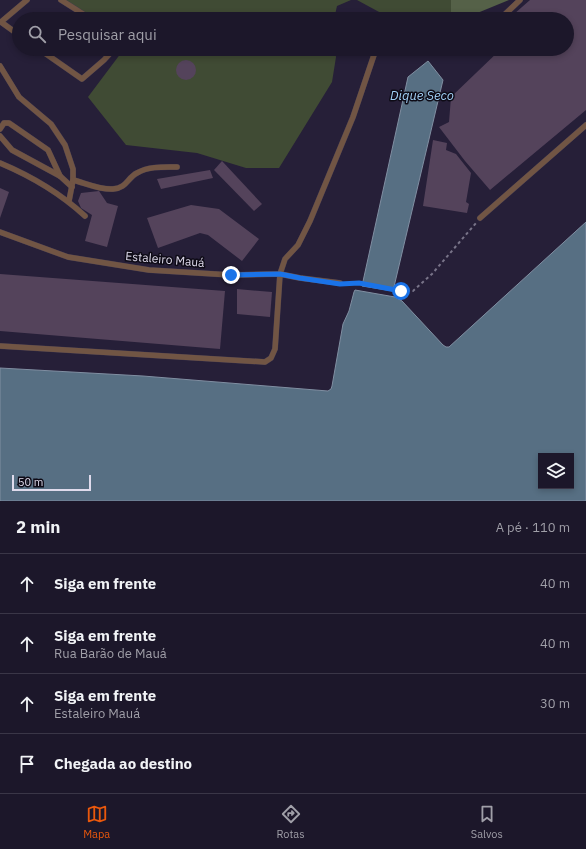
<!DOCTYPE html>
<html lang="pt">
<head>
<meta charset="utf-8">
<style>
  body { margin:0; font-family:"IBM Plex Sans",sans-serif; background:#252032; color:#f1f3f6 }
  .controls { position:absolute; right:12px; bottom:12px; display:grid; overflow:hidden; border-radius:0px; box-shadow:0 2px 6px #0003 }
  .controls button { width:36px; height:36px; display:grid; place-items:center; padding:0; border:0; border-bottom:1px solid #3a3647; background:#1c172a; color:#f1f3f6; font:20px sans-serif }
  .scale { position:absolute; left:12px; bottom:10px; width:79px; box-sizing:border-box; padding-left:4px; border:2px solid #dfdbec; border-top:0; font-size:11px; line-height:14px; white-space:nowrap; color:#dfdbec; -webkit-text-stroke:3px #0e0b16; paint-order:stroke }
  .stop { position:absolute; width:12px; height:12px; margin:-9px; border:3px solid #1a73e8; border-radius:50%; background:#fff }
  .stop.end { background:#1a73e8; border-color:#fff; box-shadow:0 1px 4px #0008 }
  .list { margin:0; padding:0; list-style:none }
  h2 { display:flex; justify-content:space-between; align-items:center; height:52px; margin:0; padding:0 16px; font-size:17px }
  h2 small { font-size:13px; font-weight:400; color:#a09fa8 }
  .list li { display:grid; grid-template-columns:26px 1fr auto; gap:12px; align-items:center; box-sizing:border-box; height:60px; padding:0 16px; border-top:1px solid #3a3647 }
  .list b { display:block; font-size:15px; white-space:nowrap }
  .list p { margin:0; font-size:13px; white-space:nowrap; color:#a09fa8 }
  .list em { font-size:13px; font-style:normal; color:#a09fa8 }
  .icon { flex:none; width:22px; height:22px; fill:none; stroke:currentColor; stroke-width:2; stroke-linecap:round; stroke-linejoin:round }
  .map { position:relative; flex:none; width:586px; height:501px; overflow:hidden }
  .search { position:absolute; background:#1c172a; box-shadow:0 2px 6px #0003; left:12px; right:12px; top:12px; height:44px; display:flex; align-items:center; gap:10px; box-sizing:border-box; padding:0 14px; border-radius:22px; color:#a09fa8; font-size:15px }
  .sheet { height:292px; background:#1c172a }
  nav { display:flex; justify-content:space-around; align-items:center; box-sizing:border-box; height:56px; border-top:1px solid #3a3647; background:#1c172a; font-size:11px; color:#a09fa8 }
  nav a { display:grid; justify-items:center; gap:2px }
  nav .on { color:#ea580c }
  .map>svg:first-child { display:block }
  .green { fill:#404b34 }
  .forest { fill:#556148 }
  .water { fill:#576f83; stroke:#808fa2; fill-rule:evenodd }
  .building { fill:#54435b }
  .lines { fill:none; stroke-linecap:round; stroke-linejoin:round }
  .service-casing { stroke:#403951; stroke-width:6 }
  .path { stroke:#797489; stroke-width:2; stroke-dasharray:3 3; stroke-linecap:butt }
  .service { stroke:#715544; stroke-width:5.5 }
  .route { stroke:#1a73e8; stroke-width:5 }
  .labels { text-anchor:middle; dominant-baseline:central; stroke-width:3; stroke-linejoin:round; paint-order:stroke }
  .street-label { font-size:12px; fill:#dfdbec; stroke:#0e0b16 }
  .water-label { font-size:13px; font-style:italic; fill:#a0cef4; stroke:#0e0b16 }
</style>
</head>
<body>
<div class="map">
<svg width="586" height="501" viewBox="0 0 586 501">
  <rect width="100%" height="100%" fill="#261f38"/>
  <!-- green -->
  <g class="green">
    <path d="M60,0h291l-14,6 -3,13h-245z"/>
    <path d="M357,0h94v12l-46,7h-13z"/>
    <path d="M124,49h211l1,8 -4,25 -53,86h-33l-49,-15 -71,-8 -38,-48z"/>
  </g>
  <!-- forest -->
  <path class="forest" d="M451,0h58l-39,16 -19,-4z"/>
  <!-- water -->
  <g class="water">
    <path d="M428,61l15,19 -50,211 -31,-5 46,-209z"/>
    <path d="M586,222v279h-586v-133l143,8 185,15 3,-2 1,-3 11,-62 6,-13 5,-19 1,-2 40,7 7,4 41,44 3,2h3zM541,456h30v30h-30z"/>
  </g>
  <!-- building -->
  <g class="building">
    <path d="M530,0h56v110l-96,80 -25,-29 -26,-34 10,-5 2,-25 50,-48h66v-30h-48l-5,-5z"/>
    <circle cx="186" cy="70" r="10"/>
    <path d="M433,140l14,3 -1,7 10,4 15,19 -5,29 3,2 -2,9 -44,-7z"/>
    <path d="M222,161l40,43 -8,7 -40,-41z"/>
    <path d="M210,170l3,8 -52,11 -4,-10z"/>
    <path d="M0,188l9,4 -9,26z"/>
    <path d="M99,191l8,12 11,3 -11,41 -22,-6 7,-26 -11,-7 -3,-7 3,-8z"/>
    <path d="M191,205l28,4 40,30 -17,22 -34,-26 -8,-2 -42,15 -11,-30z"/>
    <path d="M0,274l225,17 -5,58 -220,-18z"/>
    <path d="M237,289l35,3 -2,25 -33,-3z"/>
  </g>
  <g class="lines">
    <!-- service casing -->
    <g class="service-casing">
      <g id="service">
        <path d="M61,0l30,19"/>
        <path d="M500,19l20,-19"/>
        <path d="M19,35l-18,-13 26,-22"/>
        <path d="M39,49l43,30 22,-19 10,-11"/>
        <path d="M0,66l19,31 32,27 14,21 8,24v11l-4,21"/>
        <path d="M0,129l4,-6h5l39,27 12,26"/>
        <path d="M0,136l12,14 48,26 12,11"/>
        <path d="M0,163c31,13 60,30 85,53"/>
        <path d="M73,180c12,3 27,10 40,9 14,-1 14,-11 24,-16 12,-7 27,-6 40,-6"/>
        <path d="M480,218l106,-93"/>
        <path d="M0,232l68,25 81,13 82,5 49,-1 5,-15 13,-14 12,-24 43,-104 23,-68"/>
        <path d="M0,346l265,16 6,-4 4,-9 5,-75 20,4 40,5"/>
      </g>
    </g>
    <!-- path -->
    <path class="path" d="M347,283c22,0 44,7 66,8l19,-17 44,-51"/>
    <!-- service -->
    <use href="#service" class="service"/>
  </g>
  <g class="lines">
    <!-- route -->
    <path class="route" d="M231,275l49,-1 20,4 40,6 19,-1 42,8"/>
  </g>
  <g class="labels">
    <!-- street labels -->
    <g class="street-label">
      <text transform="translate(165 259) rotate(5)">Estaleiro Mauá</text>
    </g>
    <!-- water labels -->
    <g class="water-label">
      <text x="422" y="95">Dique Seco</text>
    </g>
  </g>
</svg>
<div class="controls">
<button><svg class="icon" aria-label="layers" viewBox="0 0 24 24"><path d="M12 4l9 5-9 5-9-5zM3 14l9 5 9-5"/></svg></button>
</div>
<div class="scale">50 m</div>
<div class="stop" style="left:401px;top:291px"></div>
<div class="stop end" style="left:231px;top:275px"></div>
<div class="search"><svg class="icon" aria-label="search" viewBox="0 0 24 24"><circle cx="10" cy="10" r="6"/><path d="M15 15l6 6"/></svg>Pesquisar aqui</div>
</div>
<section class="sheet">
<h2>2 min<small>A pé · 110 m</small></h2>
<ul class="list">
<li><svg class="icon" aria-label="ahead" viewBox="0 0 24 24"><path d="M12 20V5M6 11l6-6 6 6"/></svg><div><b>Siga em frente</b></div><em>40 m</em></li>
<li><svg class="icon" aria-label="ahead" viewBox="0 0 24 24"><path d="M12 20V5M6 11l6-6 6 6"/></svg><div><b>Siga em frente</b><p>Rua Barão de Mauá</p></div><em>40 m</em></li>
<li><svg class="icon" aria-label="ahead" viewBox="0 0 24 24"><path d="M12 20V5M6 11l6-6 6 6"/></svg><div><b>Siga em frente</b><p>Estaleiro Mauá</p></div><em>30 m</em></li>
<li><svg class="icon" aria-label="arrive" viewBox="0 0 24 24"><path d="M6 21V4h12l-3 4 3 4H6"/></svg><div><b>Chegada ao destino</b></div></li>
</ul>
</section>
<nav>
<a class="on"><svg class="icon" aria-label="map" viewBox="0 0 24 24"><path d="M3 6l6-2 6 2 6-2v14l-6 2-6-2-6 2zM9 4v14M15 6v14"/></svg>Mapa</a>
<a><svg class="icon" aria-label="directions" viewBox="0 0 24 24"><path d="M12 3l9 9-9 9-9-9zM9 14v-3h6M13 9l2 2-2 2"/></svg>Rotas</a>
<a><svg class="icon" aria-label="saved" viewBox="0 0 24 24"><path d="M7 4h10v16l-5-4-5 4z"/></svg>Salvos</a>
</nav>
</body>
</html>
